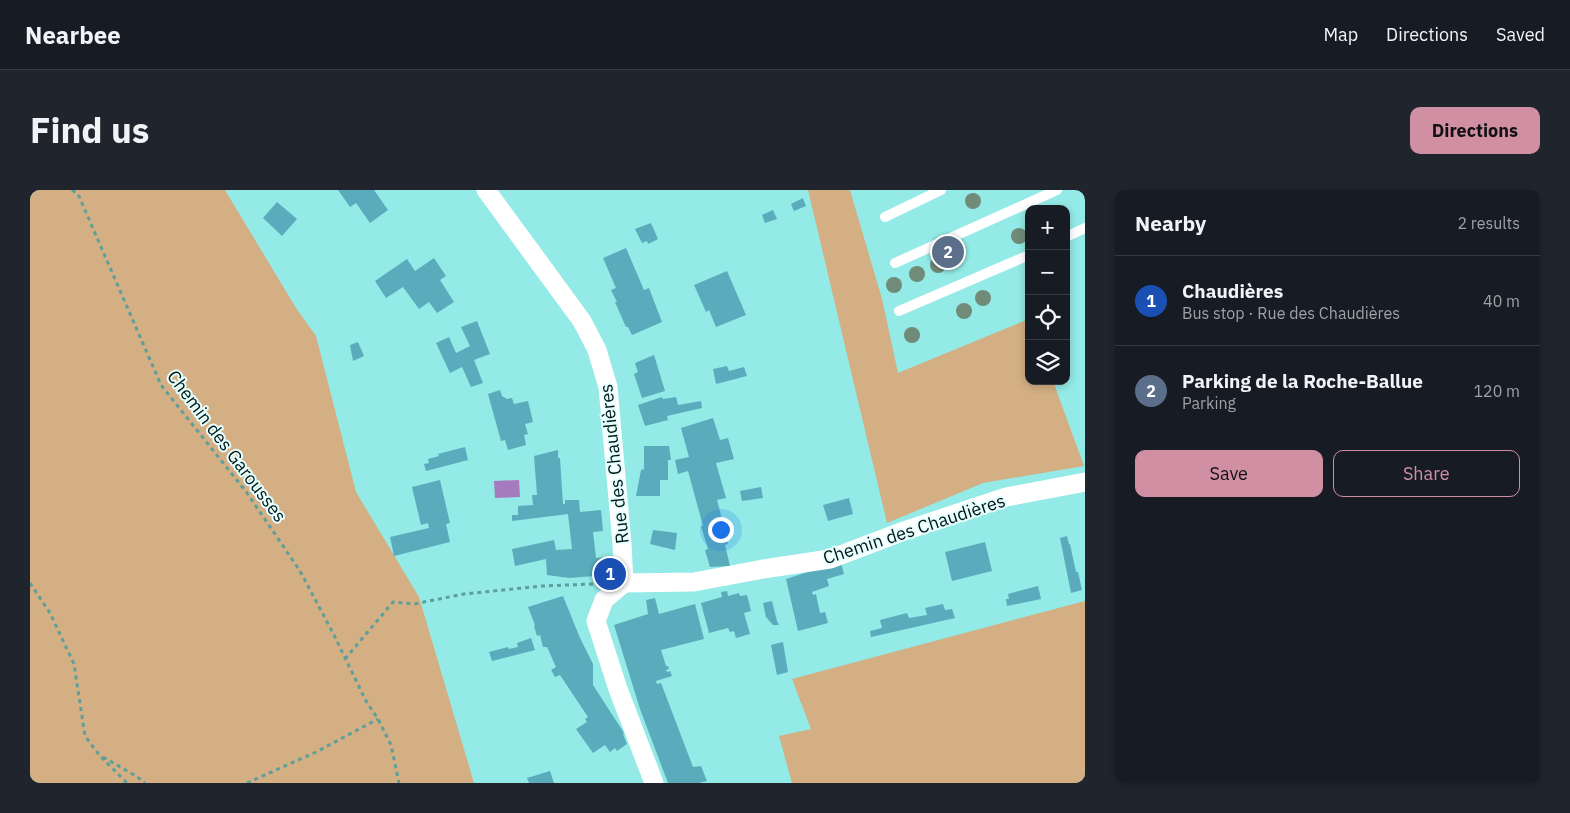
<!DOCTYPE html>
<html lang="en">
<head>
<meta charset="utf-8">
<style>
  body { margin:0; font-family:"IBM Plex Sans",sans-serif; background:#20242c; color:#f1f3f6 }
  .controls { position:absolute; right:15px; top:15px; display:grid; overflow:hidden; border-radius:10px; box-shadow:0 2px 8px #0003 }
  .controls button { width:45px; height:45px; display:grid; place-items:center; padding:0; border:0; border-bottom:1px solid #363941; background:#171b24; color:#f1f3f6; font:25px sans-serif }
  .you { position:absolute; left:690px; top:339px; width:18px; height:18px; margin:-12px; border:4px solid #fff; border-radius:50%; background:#1a73e8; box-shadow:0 0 0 8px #1a73e833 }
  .badge { display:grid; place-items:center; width:32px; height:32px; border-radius:50%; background:#d18fa4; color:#fff; font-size:16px; font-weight:700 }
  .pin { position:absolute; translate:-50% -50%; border:2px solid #fff; box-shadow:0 1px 5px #0006 }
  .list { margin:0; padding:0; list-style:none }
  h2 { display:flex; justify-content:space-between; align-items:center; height:65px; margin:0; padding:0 20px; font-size:21px }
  h2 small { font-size:16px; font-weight:400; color:#9ea1a6 }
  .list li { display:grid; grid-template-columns:32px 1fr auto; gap:15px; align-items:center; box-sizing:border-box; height:90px; padding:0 20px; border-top:1px solid #363941 }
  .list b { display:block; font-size:19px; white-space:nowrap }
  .list p { margin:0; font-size:16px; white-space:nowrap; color:#9ea1a6 }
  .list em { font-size:16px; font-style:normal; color:#9ea1a6 }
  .actions { display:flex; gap:10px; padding:15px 20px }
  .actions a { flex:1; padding:11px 0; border:1px solid #d18fa4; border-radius:10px; text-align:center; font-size:18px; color:#d18fa4 }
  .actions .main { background:#d18fa4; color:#111 }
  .icon { flex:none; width:28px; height:28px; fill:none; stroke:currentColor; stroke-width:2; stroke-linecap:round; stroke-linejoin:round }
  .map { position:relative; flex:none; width:1055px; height:593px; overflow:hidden; border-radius:10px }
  header { display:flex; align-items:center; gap:30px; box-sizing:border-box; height:70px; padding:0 25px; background:#171b24; border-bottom:1px solid #363941 }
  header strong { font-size:24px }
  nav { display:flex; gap:28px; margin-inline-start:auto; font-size:18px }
  .intro { display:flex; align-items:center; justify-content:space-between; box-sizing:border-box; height:120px; padding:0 30px }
  h1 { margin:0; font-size:35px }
  .button { padding:12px 22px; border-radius:10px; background:#d18fa4; color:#111; font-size:18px; font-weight:700 }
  main { display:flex; gap:30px; padding:0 30px }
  aside { flex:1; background:#171b24; border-radius:10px; box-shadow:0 2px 8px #0003 }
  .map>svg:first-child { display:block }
  .green { fill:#d3af83 }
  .water { fill:#a67abf }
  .building { fill:#5aacbd }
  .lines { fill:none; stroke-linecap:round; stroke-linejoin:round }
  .path { stroke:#5e9e9b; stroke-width:3; stroke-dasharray:4 4; stroke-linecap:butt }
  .service { stroke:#fff; stroke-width:10 }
  .minor { stroke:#fff; stroke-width:19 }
  .tree { fill:#718b79 }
  .labels { text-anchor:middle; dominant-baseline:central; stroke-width:4; stroke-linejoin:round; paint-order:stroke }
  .street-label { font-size:18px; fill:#001717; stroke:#e6fefd }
</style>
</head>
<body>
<header>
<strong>Nearbee</strong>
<nav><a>Map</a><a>Directions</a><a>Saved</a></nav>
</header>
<div class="intro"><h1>Find us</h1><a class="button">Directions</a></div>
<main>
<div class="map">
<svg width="1055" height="593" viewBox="0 0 1055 593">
  <rect width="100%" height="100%" fill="#93eae6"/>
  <!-- green -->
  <g class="green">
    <path d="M0,0h195l71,118 20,28 40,156 63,105 55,186h-444z"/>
    <path d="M778,0h42l32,109 16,74 131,-54v62h24l31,85 -101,17 -96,40z"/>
    <path d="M1055,411v182h-293l-13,-47 32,-7 -19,-50z"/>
  </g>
  <!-- water -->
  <path class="water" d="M489,290l1,17 -25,1 -1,-17z"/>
  <!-- building -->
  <g class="building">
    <path d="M308,0h36l14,20 -18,13 -14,-20 -6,4z"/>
    <path d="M773,8l3,8 -12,5 -3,-7z"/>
    <path d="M247,12l20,17 -15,17 -19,-18z"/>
    <path d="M743,20l4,9 -12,4 -3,-8z"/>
    <path d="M621,33l7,16 -10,5 -1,-3 -5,2 -7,-14z"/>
    <path d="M596,58l18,42 5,-2 13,34 -30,13 -4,-8h-2l-11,-25h2l-6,-12 5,-2 -13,-30z"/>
    <path d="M404,68l12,18 -6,4 14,22 -17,11 -8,-11 -10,7 -16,-22 -17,11 -11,-17 32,-22 8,12z"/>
    <path d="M697,81l19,44 -30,12 -7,-17 -3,2 -12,-27z"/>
    <path d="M447,131l13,33 -16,6 9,23 -12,4 -9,-20 -12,6 -14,-30 13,-6 7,16 14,-7 -9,-19z"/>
    <path d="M328,152l6,14 -11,5 -3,-16z"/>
    <path d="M624,165l11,36 -23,7 -8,-24 4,-2 -3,-9z"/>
    <path d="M697,176l2,5 15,-4 3,9 -31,8 -3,-15z"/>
    <path d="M470,200l2,6 5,3 5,-1 2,6 14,-3 5,21 -8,2 3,10 -4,1 2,10 -18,5 -3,-10 -4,1 -13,-47z"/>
    <path d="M632,207l1,2 13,-2 2,8 23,-4 1,7 -35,8 1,4 -23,6 -7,-21z"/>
    <path d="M683,228l7,22 8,-2 6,21 -18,4 10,35 -9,2 6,23h-1l6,21 -3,1 5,21 -20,1 -5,-17 3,-1 -7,-23h2l-15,-55 -10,3 -3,-14 14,-3 -8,-29z"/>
    <path d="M614,256h25l2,14h-3v20h-8v16h-24l5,-26 3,-1z"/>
    <path d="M435,257l3,13 -42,11 -2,-7 5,-1 -1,-4 11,-3 -1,-2z"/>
    <path d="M528,260v8h2l3,46h2v-4h14l1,12 21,-2 2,21 -10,1 3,26 9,-1 2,18 -38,3 -22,-3 -1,-16 -31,7 -3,-17 42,-9 2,10 16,-1 -4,-35 -56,7v-6h6v-9l15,-1 -1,-10h5l-3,-39z"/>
    <path d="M410,290l10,43 -4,1 4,18 -56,14 -4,-19 39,-9 -1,-5 -7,2 -9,-38z"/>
    <path d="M731,297l2,11 -21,3 -2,-10z"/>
    <path d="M819,308l4,16 -25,7 -5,-16z"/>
    <path d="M623,340l24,3 -2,17 -25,-6z"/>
    <path d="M1037,346l2,8h1l6,28h2l4,18 -11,3 -11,-55z"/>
    <path d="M955,352l7,29 -40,10 -7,-29z"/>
    <path d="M811,373l3,11 -17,5 2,7 -17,6 1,3 3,-1 4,19 5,-1 3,11 -30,8 -12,-52 47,-15z"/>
    <path d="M1008,396l3,13 -34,7 -1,-7h3l-1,-5z"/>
    <path d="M697,401l1,5 11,-3 1,3 7,-1 4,16 -7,2 6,21 -14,4 -2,-7 -4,1 -2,-4 -19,5 -8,-30 21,-6 -1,-5z"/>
    <path d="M533,406l17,42 13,26v21l31,48 -1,1 4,10 -10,7 -2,-3 -5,4 -5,-7 -12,8 -17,-24 11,-7 -2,-3 3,-2 -28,-42 -5,2 -4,-7 5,-3 -9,-20h-4l-3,-12 -3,1 -3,-10 1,-1 -7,-18z"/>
    <path d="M625,408l4,16 36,-10 9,35 -43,11 5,16h2l1,3 -3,1 1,2 3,-1 2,5 -16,5 1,3 4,-1 32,84 8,-1 6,15 -8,2h-31l-28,-74 -26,-84 34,-11 -2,-14z"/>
    <path d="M742,411l5,20 2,4h-6l-7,-8 -3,-14z"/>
    <path d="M913,414l2,6 7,-1 3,9 -84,19 -1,-6 12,-3 -2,-8 27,-7 2,5 18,-3 -2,-7z"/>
    <path d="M501,448l4,12 -43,11 -3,-9 19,-5 1,2 9,-2 -1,-4z"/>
    <path d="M753,452l5,30 -11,3 -6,-30z"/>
    <path d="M520,581l4,12h-25l-2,-5z"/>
  </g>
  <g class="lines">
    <!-- path -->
    <g class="path">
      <path d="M42,0l6,4 83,191 86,108 53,78 33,62 33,68 12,18 13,26 8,38"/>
      <path d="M0,393l20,30 24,51 11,72 15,20 27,27"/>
      <path d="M315,469l48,-57 21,2 50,-10 78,-8 51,-2"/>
      <path d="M73,567l33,19 9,7"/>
      <path d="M217,593l69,-31 62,-33"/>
    </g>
    <!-- service -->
    <g class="service">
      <path d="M855,27l56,-27"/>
      <path d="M1036,47l19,-9"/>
      <path d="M865,73l162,-73"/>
      <path d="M869,121l130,-56"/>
    </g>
    <!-- minor -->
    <g class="minor">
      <path d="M456,0l96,131 15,29 11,37 14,157 2,39"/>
      <path d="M594,393l70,-1 69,-13 67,-10 74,-28 102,-34 79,-15"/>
      <path d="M594,393l-20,17 -8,21 22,68 36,94"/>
    </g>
  </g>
  <!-- trees -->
  <g class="tree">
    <circle cx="943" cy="11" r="8"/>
    <circle cx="989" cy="46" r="8"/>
    <circle cx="908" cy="75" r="8"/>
    <circle cx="887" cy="84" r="8"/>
    <circle cx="864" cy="95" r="8"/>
    <circle cx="953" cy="108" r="8"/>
    <circle cx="934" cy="121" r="8"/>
    <circle cx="882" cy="145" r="8"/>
  </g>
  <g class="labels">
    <!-- street labels -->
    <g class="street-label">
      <text transform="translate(197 256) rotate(53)">Chemin des Garousses</text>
      <text transform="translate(584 274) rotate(-96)">Rue des Chaudières</text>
      <text transform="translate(884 339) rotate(-18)">Chemin des Chaudières</text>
    </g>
  </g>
</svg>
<div class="controls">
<button>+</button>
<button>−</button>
<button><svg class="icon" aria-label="locate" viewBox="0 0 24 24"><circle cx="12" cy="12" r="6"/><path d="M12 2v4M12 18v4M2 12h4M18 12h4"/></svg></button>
<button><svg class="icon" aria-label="layers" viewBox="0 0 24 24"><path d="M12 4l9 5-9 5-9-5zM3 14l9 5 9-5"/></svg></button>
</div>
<div class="you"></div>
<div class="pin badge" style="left:580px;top:384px;background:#1a4fb4">1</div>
<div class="pin badge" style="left:918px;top:62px;background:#5c6f8a">2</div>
</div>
<aside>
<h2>Nearby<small>2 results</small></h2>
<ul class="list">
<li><span class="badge" style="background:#1a4fb4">1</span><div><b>Chaudières</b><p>Bus stop · Rue des Chaudières</p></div><em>40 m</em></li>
<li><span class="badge" style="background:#5c6f8a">2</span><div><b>Parking de la Roche-Ballue</b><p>Parking</p></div><em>120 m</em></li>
</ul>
<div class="actions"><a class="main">Save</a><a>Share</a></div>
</aside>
</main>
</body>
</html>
